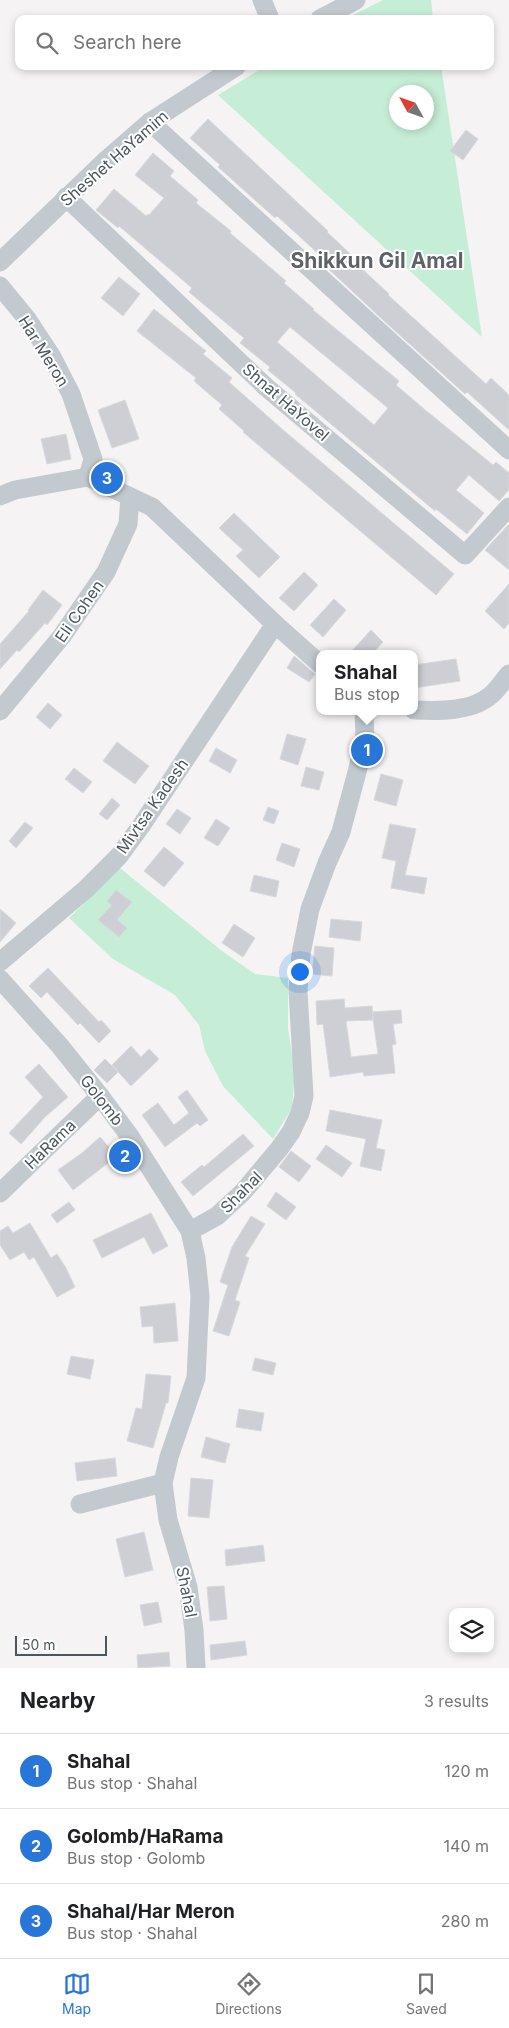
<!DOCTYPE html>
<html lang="en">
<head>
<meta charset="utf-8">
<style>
  body { margin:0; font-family:Inter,sans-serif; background:#f6f6f6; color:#202124 }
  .controls { position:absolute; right:15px; bottom:15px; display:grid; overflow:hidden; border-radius:10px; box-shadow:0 2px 8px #0003 }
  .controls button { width:45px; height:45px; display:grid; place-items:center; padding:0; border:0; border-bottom:1px solid #e0e0e0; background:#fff; color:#202124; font:25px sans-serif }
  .compass { position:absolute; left:389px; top:85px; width:45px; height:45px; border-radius:50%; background:#fff; box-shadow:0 2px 8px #0003; rotate:310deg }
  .scale { position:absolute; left:15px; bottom:12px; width:92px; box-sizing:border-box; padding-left:5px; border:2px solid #4b565f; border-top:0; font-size:14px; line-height:18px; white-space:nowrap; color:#4b565f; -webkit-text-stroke:4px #fff; paint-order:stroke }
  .you { position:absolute; left:299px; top:971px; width:18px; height:18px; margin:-12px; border:4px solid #fff; border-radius:50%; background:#1a73e8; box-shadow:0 0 0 8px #1a73e833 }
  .badge { display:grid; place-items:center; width:32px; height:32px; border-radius:50%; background:#2976d9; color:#fff; font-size:16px; font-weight:700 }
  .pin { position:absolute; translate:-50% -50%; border:2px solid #fff; box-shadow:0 1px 5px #0006 }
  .popup { position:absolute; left:316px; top:650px; width:102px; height:65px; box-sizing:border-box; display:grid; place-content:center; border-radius:10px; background:#fff; filter:drop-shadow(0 1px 4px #0005); font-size:16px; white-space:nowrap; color:#757577 }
  .popup b { font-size:19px; color:#202124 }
  .popup::after { content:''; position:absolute; left:50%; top:100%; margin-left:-10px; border:10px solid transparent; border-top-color:#fff }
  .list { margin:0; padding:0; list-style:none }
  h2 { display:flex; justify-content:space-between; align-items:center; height:65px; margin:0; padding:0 20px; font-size:21px }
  h2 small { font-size:16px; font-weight:400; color:#757577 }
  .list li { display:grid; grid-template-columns:32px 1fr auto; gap:15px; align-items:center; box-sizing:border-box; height:75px; padding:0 20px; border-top:1px solid #e0e0e0 }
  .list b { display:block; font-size:19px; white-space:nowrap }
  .list p { margin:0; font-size:16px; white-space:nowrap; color:#757577 }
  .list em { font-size:16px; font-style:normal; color:#757577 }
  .icon { flex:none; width:28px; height:28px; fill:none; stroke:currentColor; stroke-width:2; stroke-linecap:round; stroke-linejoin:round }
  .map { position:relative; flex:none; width:509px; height:1668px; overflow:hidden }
  .search { position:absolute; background:#fff; box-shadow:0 2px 8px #0003; left:15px; right:15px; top:15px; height:55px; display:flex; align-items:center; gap:12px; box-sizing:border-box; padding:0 18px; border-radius:10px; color:#757577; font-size:19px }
  .sheet { height:290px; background:#fff }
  nav { display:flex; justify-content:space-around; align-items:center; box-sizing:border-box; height:70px; border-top:1px solid #e0e0e0; background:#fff; font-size:14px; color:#757577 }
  nav a { display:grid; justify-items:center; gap:2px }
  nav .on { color:#2976d9 }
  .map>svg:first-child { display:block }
  .green { fill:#c6edd5; fill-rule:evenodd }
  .building { fill:#cdcfd4; stroke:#d7d9dd; fill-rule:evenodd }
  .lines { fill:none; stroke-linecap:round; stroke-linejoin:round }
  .minor { stroke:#c2cad0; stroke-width:19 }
  .labels { text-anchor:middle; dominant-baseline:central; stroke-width:4; stroke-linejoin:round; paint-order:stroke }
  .street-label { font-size:16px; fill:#4b565f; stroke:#fff }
  .district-label { font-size:21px; font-weight:bold; fill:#5f6367; stroke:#fff }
</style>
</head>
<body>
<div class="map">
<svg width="509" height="1668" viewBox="0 0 509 1668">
  <rect width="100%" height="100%" fill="#f5f3f3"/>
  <!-- green -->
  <g class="green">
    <path d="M383,0h48l2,19h-88z"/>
    <path d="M266,66h175l41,271 -264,-242zM396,92h30v30h-30z"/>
    <path d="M120,868l102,83 33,23 33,4v50l7,46 -3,34 -19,31 -50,-53 -18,-35 -6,-26 -24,-30 -62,-36 -44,-41z"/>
  </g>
  <!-- building -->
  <g class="building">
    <path d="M208,119l120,112 -1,1 33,31 -2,2 31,29 -1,1 98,89 5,-6 18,17v35l-42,-38 -2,2 -82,-74 -64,-60 3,-3 -45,-41 -2,2 -57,-51 2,-2 -30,-27z"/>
    <path d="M466,130l12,9 -15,21 -13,-9z"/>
    <path d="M153,153l21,18 -4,5 28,24 -2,3 35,28 -1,2 56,48 -2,2 30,26 -1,1 86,71 -3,4 28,24 69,56 3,-3 13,11v17l-10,11 -30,-26 -13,15 28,23 -17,21 -31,-25 -1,2 -140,-117 1,-1 -28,-23 2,-3 -30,-24 4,-5 -55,-46 3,-4 -73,-62 -1,2 -22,-18 18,-21 32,27 2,-2 1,1 15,-17 -29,-23zM290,327l98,81 -14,17 -97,-83z"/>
    <path d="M119,277l21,17 -17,22 -22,-18z"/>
    <path d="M154,309l52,42 -3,3 29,24 -3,4 53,47 172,145 -18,21 -193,-163 1,-1 -25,-22 3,-4 -28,-24 2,-3 -59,-47z"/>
    <path d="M125,400l14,39 -27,9 -14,-38z"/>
    <path d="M66,434l5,25 -24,5 -6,-25z"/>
    <path d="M234,513l46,44 -21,21 -23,-22 7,-6 -24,-22z"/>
    <path d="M509,524v46l-24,-20z"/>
    <path d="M304,572l14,13 -24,26 -15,-13z"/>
    <path d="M509,584v39l-5,6 -19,-18z"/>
    <path d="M43,590l19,15 -15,20 -2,-2 -26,29 -2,-2 -17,19v-25l29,-33 -1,-1z"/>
    <path d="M334,599l12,11 -23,27 -13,-12z"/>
    <path d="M371,630l12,12 -11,12h-23z"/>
    <path d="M294,656l21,18 -6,8 -22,-14z"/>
    <path d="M456,659l4,22 -46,7v-23z"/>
    <path d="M48,703l14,12 -12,14 -14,-12z"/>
    <path d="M287,734l19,5 -8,26 -18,-6z"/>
    <path d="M117,742l32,24 -14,18 -32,-23z"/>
    <path d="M216,748l21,12 -7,13 -21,-12z"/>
    <path d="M306,767l18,5 -5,18 -18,-4z"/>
    <path d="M74,768l18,14 -9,11 -18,-14z"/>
    <path d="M381,774l22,6 -7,26 -22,-6z"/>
    <path d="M112,798l8,7 -13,15 -8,-6z"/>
    <path d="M268,807l11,4 -5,13 -11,-4z"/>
    <path d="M177,809l14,9 -11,16 -14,-10z"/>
    <path d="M216,819l14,9 -12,18 -14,-8z"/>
    <path d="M25,822l8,6 -17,20 -7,-7z"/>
    <path d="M390,824l26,5 -11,46 22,3 -3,16 -33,-6 5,-27 -14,-3z"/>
    <path d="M282,843l18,6 -6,18 -18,-7z"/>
    <path d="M164,847l20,16 -20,24 -20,-16z"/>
    <path d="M254,875l25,6 -3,16 -26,-6z"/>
    <path d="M116,890l16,12 -15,18 10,8 -8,9 -21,-17 14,-15 -5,-4z"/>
    <path d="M0,909l16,14 -16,19z"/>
    <path d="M331,919l31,3 -2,19 -31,-4z"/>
    <path d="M234,924l21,14 -12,19 -21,-14z"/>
    <path d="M315,946l19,2 -2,28 -20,-2z"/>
    <path d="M48,968l51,54 2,-2 10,11 -12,12 -19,-20 -2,2 -31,-33 -6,6 -12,-12z"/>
    <path d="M344,999l1,9 27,-2 1,14 -27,1 5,36 27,-3 -6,-42 29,-2 1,13 -9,1 3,20 -4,1 3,28 -31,3 -1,-4 -33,5 -7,-53 -6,1 -1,-24z"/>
    <path d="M131,1046l10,11 8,-8 10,10 -28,27 -19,-21z"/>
    <path d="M105,1059l13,13 -11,11 -13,-13z"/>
    <path d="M39,1064l29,33 -23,20 -24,27 -12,-11 34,-36 -18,-20z"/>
    <path d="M187,1090l21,30 -8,6 -3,-3 -32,24 -23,-32 16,-12 16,22 15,-12 -11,-16z"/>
    <path d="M330,1110l52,10 -6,28 9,2 -4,21 -21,-5 6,-27 -40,-8z"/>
    <path d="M243,1134l11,12 -61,50 -12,-14 21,-17 2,2z"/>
    <path d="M100,1137l17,19 -44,34 -15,-20 24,-17z"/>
    <path d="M326,1145l26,18 -10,14 -26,-18z"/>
    <path d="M291,1151l20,15 -12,16 -20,-15z"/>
    <path d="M276,1192l20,15 -10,13 -19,-14z"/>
    <path d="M69,1202l6,8 -18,13 -6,-8z"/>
    <path d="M151,1213l17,33 -15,8 -9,-17 -42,21 -9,-18z"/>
    <path d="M251,1216l14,8 -20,32 4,2 -14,42 5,2 -11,34 -16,-5 15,-46 -8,-3 12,-35z"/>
    <path d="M30,1223l21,35 6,-4 9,14 9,19 -18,10 -23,-40 -5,3 -5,-8 -14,8 -10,-15v-14l8,-5 5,7z"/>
    <path d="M175,1303l3,38 -24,2 -1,-17 -11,1 -2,-20z"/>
    <path d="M71,1356l23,4 -4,19 -23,-5z"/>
    <path d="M255,1358l21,5 -3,12 -21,-5z"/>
    <path d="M146,1374l25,2 -3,27h-2l-13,45 -26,-7 9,-33 6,1z"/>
    <path d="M239,1409l25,4 -3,18 -25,-4z"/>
    <path d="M206,1437l24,7 -5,19 -24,-6z"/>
    <path d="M115,1458l2,18 -40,5 -2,-18z"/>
    <path d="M191,1478l22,2 -4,38 -21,-2z"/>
    <path d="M144,1532l9,38 -28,7 -9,-38z"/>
    <path d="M263,1545l2,16 -39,5 -1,-16z"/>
    <path d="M224,1586l3,33 -17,2 -3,-34z"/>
    <path d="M158,1602l4,20 -18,4 -4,-21z"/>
    <path d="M245,1641l2,14 -36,5 -1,-15z"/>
    <path d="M169,1652l1,14 -32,2 -1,-13z"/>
  </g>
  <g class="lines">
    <!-- minor -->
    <g class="minor">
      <path d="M262,0l8,19"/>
      <path d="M320,19l36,-19"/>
      <path d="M150,122l359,328"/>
      <path d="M66,197l200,190 199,168 44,-48"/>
      <path d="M0,262l104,-100 46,-40 87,-56"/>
      <path d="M0,286l27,33 25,38 19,37 22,65 -5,18"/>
      <path d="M88,477l64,30 123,117 45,40"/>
      <path d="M0,496l15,-6 73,-13"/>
      <path d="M414,710c24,1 58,2 77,-15 7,-6 12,-14 18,-21"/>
      <path d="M0,711l62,-75 44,-64 22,-48 2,-27"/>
      <path d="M0,962l86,-73 33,-33 22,-30 134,-202"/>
      <path d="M0,979l60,67 40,50 31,42 59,93 6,27 4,38 -4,82 -27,79 -6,26 5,37 20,67 6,43 2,38"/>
      <path d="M0,1193l100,-97"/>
      <path d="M190,1231l27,-15 26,-24 36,-43 12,-17 9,-19 4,-17 -6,-105 3,-37 9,-45 17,-46 14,-31 16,-60 8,-33 -1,-28"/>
      <path d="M80,1504l83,-21"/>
    </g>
  </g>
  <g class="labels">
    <!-- street labels -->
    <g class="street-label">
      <text transform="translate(114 158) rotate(-41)">Sheshet HaYamim</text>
      <text transform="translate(44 351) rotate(58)">Har Meron</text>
      <text transform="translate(286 402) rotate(41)">Shnat HaYovel</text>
      <text transform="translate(79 611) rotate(-55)">Eli Cohen</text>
      <text transform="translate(152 806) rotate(-55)">Mivtsa Kadesh</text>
      <text transform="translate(102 1100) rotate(52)">Golomb</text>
      <text transform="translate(50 1144) rotate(-44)">HaRama</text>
      <text transform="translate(241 1192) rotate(-45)">Shahal</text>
      <text transform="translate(187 1592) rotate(79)">Shahal</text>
    </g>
    <!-- district labels -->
    <g class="district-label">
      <text x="377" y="260">Shikkun Gil Amal</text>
    </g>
  </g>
</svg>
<div class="controls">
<button><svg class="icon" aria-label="layers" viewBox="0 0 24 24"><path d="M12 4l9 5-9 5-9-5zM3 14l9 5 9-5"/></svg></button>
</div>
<svg class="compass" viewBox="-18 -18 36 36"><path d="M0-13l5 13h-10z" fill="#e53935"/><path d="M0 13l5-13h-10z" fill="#757577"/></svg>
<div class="scale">50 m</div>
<div class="you"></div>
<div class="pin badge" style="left:367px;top:750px">1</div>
<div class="popup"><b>Shahal</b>Bus stop</div>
<div class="pin badge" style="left:125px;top:1156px">2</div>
<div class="pin badge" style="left:107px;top:478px">3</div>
<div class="search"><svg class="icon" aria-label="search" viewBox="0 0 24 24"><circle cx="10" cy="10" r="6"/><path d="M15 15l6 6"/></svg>Search here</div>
</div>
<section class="sheet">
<h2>Nearby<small>3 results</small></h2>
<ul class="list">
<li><span class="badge">1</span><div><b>Shahal</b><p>Bus stop · Shahal</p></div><em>120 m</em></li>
<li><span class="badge">2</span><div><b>Golomb/HaRama</b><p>Bus stop · Golomb</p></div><em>140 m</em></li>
<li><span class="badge">3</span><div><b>Shahal/Har Meron</b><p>Bus stop · Shahal</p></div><em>280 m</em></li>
</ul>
</section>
<nav>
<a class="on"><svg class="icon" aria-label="map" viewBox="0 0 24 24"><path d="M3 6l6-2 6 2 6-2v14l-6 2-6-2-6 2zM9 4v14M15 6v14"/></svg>Map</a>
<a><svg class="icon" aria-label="directions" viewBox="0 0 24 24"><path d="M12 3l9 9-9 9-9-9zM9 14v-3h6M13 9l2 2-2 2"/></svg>Directions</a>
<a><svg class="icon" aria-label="saved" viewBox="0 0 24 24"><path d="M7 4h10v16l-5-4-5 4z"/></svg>Saved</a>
</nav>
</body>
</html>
